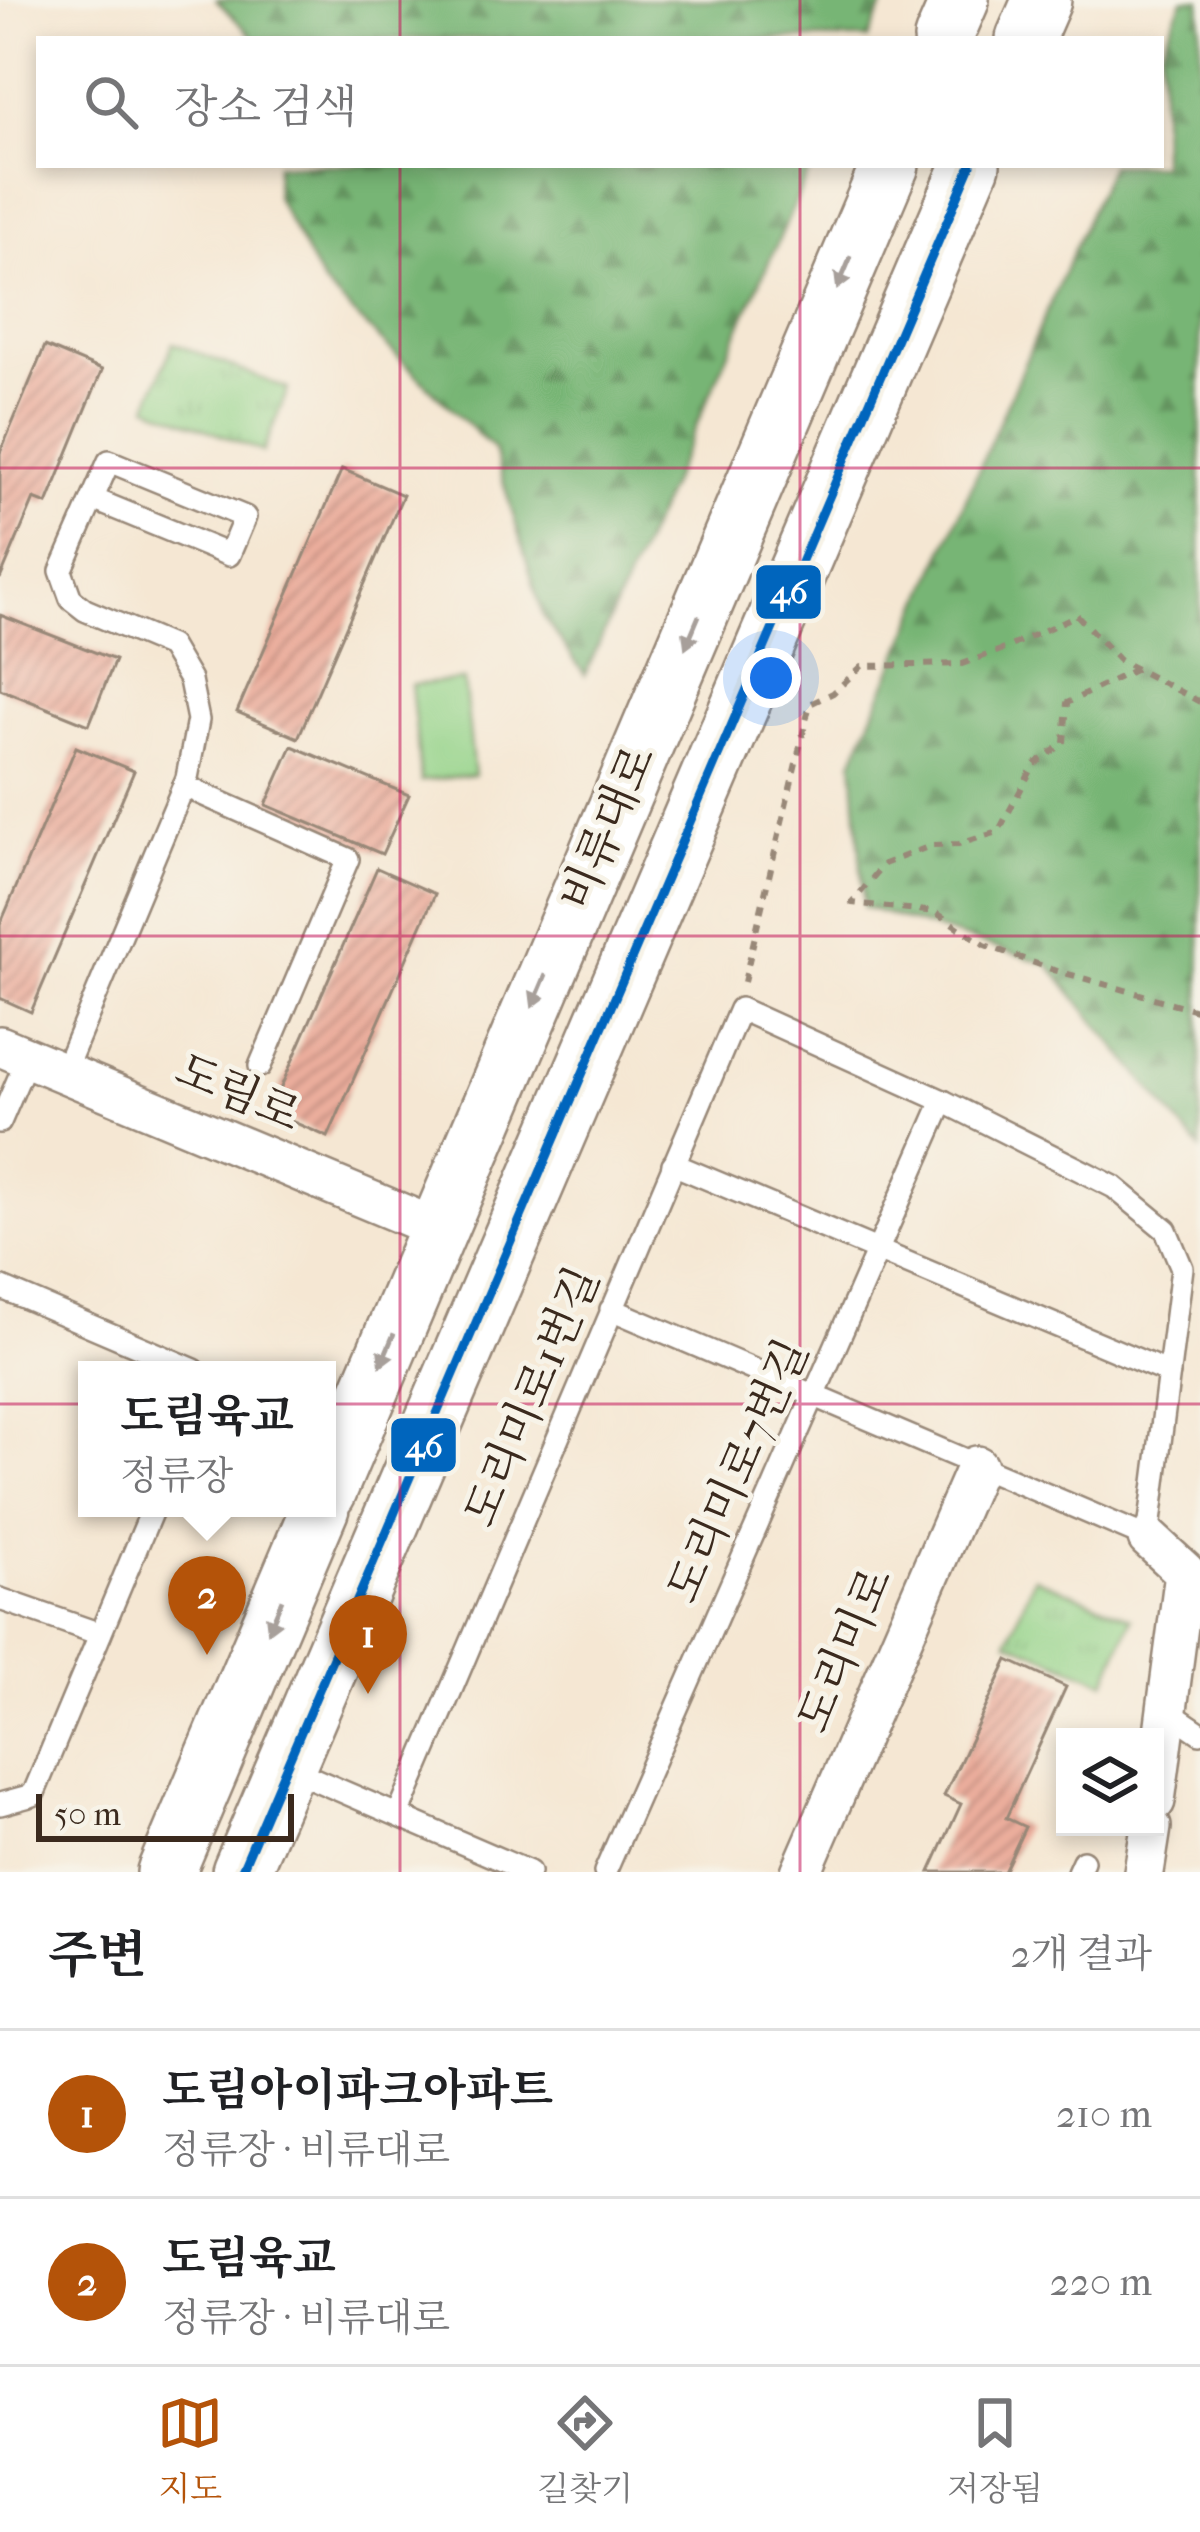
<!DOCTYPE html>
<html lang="ko">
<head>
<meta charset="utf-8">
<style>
  body { margin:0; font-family:"IM FELL French Canon","Noto Serif KR",serif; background:#f6f6f6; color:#202124 }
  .controls { position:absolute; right:36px; bottom:36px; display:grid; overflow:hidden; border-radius:0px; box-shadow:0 6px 18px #0003 }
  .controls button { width:108px; height:108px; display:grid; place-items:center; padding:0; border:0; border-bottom:3px solid #e0e0e0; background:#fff; color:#202124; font:60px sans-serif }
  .scale { position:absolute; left:36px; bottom:30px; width:258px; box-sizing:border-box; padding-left:12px; border:6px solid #3b2a1e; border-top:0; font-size:33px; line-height:42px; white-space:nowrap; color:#3b2a1e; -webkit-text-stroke:9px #f7f3e8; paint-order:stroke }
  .you { position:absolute; left:771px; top:678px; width:42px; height:42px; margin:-30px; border:9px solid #fff; border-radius:50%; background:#1a73e8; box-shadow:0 0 0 18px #1a73e833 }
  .badge { display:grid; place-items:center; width:78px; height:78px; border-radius:50%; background:#b45309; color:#fff; font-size:39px; font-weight:700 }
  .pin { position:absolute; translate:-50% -99px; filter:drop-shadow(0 3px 6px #0008) }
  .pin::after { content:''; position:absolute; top:63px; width:42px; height:36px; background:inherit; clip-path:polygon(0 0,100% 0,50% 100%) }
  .popup { position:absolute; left:78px; top:1361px; width:258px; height:156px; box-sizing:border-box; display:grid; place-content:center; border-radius:0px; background:#fff; filter:drop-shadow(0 3px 9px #0005); font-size:39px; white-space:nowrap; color:#757577 }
  .popup b { font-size:45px; color:#202124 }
  .popup::after { content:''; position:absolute; left:50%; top:100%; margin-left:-24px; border:24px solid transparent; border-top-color:#fff }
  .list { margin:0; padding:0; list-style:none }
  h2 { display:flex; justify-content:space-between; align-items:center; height:156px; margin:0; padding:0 48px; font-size:51px }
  h2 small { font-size:39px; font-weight:400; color:#757577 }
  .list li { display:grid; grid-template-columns:78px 1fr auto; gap:36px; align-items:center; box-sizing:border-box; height:168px; padding:0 48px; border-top:3px solid #e0e0e0 }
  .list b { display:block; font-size:45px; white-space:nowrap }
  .list p { margin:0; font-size:39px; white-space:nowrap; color:#757577 }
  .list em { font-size:39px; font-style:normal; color:#757577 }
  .icon { flex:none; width:66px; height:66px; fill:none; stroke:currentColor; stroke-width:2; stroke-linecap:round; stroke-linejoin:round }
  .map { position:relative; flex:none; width:1200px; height:1872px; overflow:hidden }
  .search { position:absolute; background:#fff; box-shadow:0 6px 18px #0003; left:36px; right:36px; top:36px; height:132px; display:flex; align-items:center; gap:30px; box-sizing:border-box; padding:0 42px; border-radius:0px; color:#757577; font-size:45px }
  .sheet { height:492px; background:#fff }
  nav { display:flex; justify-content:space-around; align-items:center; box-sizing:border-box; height:168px; border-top:3px solid #e0e0e0; background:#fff; font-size:33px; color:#757577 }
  nav a { display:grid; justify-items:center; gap:6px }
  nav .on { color:#b45309 }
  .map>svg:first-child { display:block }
  .forest { fill:url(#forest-firs); stroke:#59704a; stroke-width:3 }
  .park { fill:url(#park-tufts); stroke:#687e54; stroke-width:3 }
  .pitch { fill:#94d389; stroke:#687e54; stroke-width:3 }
  .building { fill:url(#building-hatch) }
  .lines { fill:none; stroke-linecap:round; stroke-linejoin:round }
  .lane-casing { stroke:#988878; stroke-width:26 }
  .street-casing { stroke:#988878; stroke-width:44 }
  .secondary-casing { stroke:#988878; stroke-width:62 }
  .path { stroke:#988878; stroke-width:6; stroke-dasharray:9 9; stroke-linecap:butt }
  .lane { stroke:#fff; stroke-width:21 }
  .street { stroke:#fff; stroke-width:39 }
  .secondary { stroke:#fff; stroke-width:57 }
  .bus-1-casing { stroke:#f7f3e8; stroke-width:18 }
  .bus-1 { stroke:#0065bd; stroke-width:9 }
  .oneway { fill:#a79f9a }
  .grid { fill:none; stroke:#c2185b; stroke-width:3; stroke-opacity:0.55 }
  .labels { text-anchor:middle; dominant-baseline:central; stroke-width:10; stroke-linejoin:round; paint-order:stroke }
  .street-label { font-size:45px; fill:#3b2a1e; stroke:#f7f3e8 }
  .line-badge { stroke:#f7f3e8; stroke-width:4.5 }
  .badge-label { font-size:33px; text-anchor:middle; font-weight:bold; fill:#fff }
</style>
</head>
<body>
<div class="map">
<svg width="1200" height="1872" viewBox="0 0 1200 1872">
  <defs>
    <pattern id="forest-firs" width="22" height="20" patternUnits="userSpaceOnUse" patternTransform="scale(3)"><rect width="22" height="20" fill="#77b575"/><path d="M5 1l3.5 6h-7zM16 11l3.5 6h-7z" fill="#63935f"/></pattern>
    <pattern id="park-tufts" width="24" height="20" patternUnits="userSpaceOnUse" patternTransform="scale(3)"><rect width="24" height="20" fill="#94d389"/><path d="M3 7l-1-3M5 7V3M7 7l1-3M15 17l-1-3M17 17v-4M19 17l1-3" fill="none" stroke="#80b576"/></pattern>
    <pattern id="building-hatch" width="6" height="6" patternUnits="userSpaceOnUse" patternTransform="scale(3)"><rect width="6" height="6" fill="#ebad9c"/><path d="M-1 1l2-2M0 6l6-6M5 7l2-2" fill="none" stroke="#c08d7f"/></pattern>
  </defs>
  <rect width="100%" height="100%" fill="#f7f3e8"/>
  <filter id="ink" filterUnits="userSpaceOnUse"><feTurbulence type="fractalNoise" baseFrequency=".00833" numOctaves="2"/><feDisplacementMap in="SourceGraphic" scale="24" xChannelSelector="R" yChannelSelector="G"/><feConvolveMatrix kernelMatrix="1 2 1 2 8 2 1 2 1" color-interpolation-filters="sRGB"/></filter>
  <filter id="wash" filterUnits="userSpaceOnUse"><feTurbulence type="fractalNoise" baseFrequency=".004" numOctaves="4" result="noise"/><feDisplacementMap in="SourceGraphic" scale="48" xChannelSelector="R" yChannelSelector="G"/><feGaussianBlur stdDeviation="2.7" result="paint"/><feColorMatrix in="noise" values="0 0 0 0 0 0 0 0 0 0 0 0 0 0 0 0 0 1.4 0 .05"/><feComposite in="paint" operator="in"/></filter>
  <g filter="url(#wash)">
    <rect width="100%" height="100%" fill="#f5e7d3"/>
    <!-- forest -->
    <g class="forest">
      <path d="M216,0h670l-18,39h-613z"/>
      <path d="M1183,0h17v1149l-152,-185 -184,-57 -11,-146 257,-596h51v-116z"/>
      <path d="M276,165h536l-227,510 -42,-59 -49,-166 -171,-166 -47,-87z"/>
    </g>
    <!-- park -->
    <g class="park">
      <path d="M173,343l115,46 -25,63 -115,-46z"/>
      <path d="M1034,1577l98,41 -26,64 -98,-41z"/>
    </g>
    <!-- pitch -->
    <path class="pitch" d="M464,680l10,95 -53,6 -10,-96z"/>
    <g id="blocks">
      <!-- building -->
      <g class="building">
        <path d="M45,346l57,24 -55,134 -13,-5 -34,80v-126z"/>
        <path d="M342,469l61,26 -105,243 -61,-26z"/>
        <path d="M0,615l115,45 -26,65 -89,-36z"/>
        <path d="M292,746l117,49 -27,59 -116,-49z"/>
        <path d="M76,747l58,24 -103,241 -31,-14v-73z"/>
        <path d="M377,868l58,26 -107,243 -58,-25z"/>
        <path d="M1008,1660l58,27 -60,131 19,9 -21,45h-74l31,-68 -17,-8z"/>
      </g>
    </g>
  </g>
  <g filter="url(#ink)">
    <use href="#blocks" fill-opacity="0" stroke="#988878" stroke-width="3"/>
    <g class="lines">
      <!-- lane casing -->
      <g class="lane-casing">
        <g id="lane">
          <path d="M184,786l164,73 -88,207"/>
          <path d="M64,1072l123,-294 11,-58 -8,-40 -20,-34 -85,-36 -14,-11 -10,-28 48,-110 136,56 -16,38 -136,-56"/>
          <path d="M0,1122l28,-65"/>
          <path d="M673,1164l496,209"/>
          <path d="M0,1287l194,83"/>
          <path d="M0,1599l100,35"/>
          <path d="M1169,1712l31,21"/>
          <path d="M286,1767l243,105"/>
          <path d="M0,1804l33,-9 120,-287"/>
          <path d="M398,1815c113,-269 226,-538 342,-806l203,92 171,86 52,43 16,38 -34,270 -537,-229"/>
          <path d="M605,1872l338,-771"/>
          <path d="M1078,1872l5,-11"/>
        </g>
      </g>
      <!-- street casing -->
      <g class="street-casing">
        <g id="street">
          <path d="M0,1046l438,183"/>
          <path d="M1148,1538l37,34 -30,229"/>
          <path d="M801,1872l176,-406"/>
          <path d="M1144,1872l7,-45"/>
        </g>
      </g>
      <!-- secondary casing -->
      <g class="secondary-casing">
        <g id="secondary">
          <path d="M943,39l17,-39"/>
          <path d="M1025,39l17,-39"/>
          <path d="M327,1492l563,-1327"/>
          <path d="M166,1872l154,-364"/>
          <path d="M241,1872l730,-1707"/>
        </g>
      </g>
      <!-- path -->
      <g class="path">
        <path d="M1136,669l-69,34 -3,40 -30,22 -36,67 -39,12 -26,1 -49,19 -32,39 83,9 50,33 69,25 146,41"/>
        <path d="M744,982l66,-278 23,-11 29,-27 100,-2 42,-15 73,-34 42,45 81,42"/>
      </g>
      <!-- lane -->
      <use href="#lane" class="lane"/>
      <!-- street -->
      <use href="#street" class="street"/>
      <!-- secondary -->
      <use href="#secondary" class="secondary"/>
      <!-- bus-1 casing -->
      <g class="bus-1-casing">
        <path id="bus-1" d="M241,1872l730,-1707"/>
      </g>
      <!-- bus-1 -->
      <use href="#bus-1" class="bus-1"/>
    </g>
    <!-- one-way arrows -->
    <defs><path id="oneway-solid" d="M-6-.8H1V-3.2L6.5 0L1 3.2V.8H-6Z" transform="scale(3)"/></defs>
    <g class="oneway">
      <use href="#oneway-solid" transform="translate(844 273) rotate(113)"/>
      <use href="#oneway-solid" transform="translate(692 632) rotate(113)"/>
      <use href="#oneway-solid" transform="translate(539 991) rotate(113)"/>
      <use href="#oneway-solid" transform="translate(387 1350) rotate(113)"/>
      <use href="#oneway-solid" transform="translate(275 1616) rotate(113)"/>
    </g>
  </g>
  <!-- grid -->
  <path class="grid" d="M400,0v39M800,0v39M400,165v1707M800,165v1707M0,468h1200M0,936h1200M0,1404h1200"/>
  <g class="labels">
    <!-- street labels -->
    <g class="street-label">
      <text transform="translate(608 828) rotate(-67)">비류대로</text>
      <text transform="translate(238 1093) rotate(23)">도림로</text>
      <text transform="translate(532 1397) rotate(-67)">도리미로1번길</text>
      <text transform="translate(738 1471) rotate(-66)">도리미로7번길</text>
      <text transform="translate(845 1650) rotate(-67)">도리미로</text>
    </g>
  </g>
  <g class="line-badge">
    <rect x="754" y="563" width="69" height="58" rx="12" fill="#0065bd"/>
    <rect x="389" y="1416" width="69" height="58" rx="12" fill="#0065bd"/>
  </g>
  <g class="badge-label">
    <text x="789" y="603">46</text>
    <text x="424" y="1457">46</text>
  </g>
</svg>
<div class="controls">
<button><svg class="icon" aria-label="layers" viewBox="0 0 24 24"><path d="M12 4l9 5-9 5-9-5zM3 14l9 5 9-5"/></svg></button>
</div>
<div class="scale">50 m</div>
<div class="you"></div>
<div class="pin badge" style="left:368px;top:1694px">1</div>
<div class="pin badge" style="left:207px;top:1655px">2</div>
<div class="popup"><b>도림육교</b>정류장</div>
<div class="search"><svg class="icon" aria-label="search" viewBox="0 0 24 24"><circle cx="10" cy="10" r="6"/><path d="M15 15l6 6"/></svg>장소 검색</div>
</div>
<section class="sheet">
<h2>주변<small>2개 결과</small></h2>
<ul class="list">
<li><span class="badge">1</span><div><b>도림아이파크아파트</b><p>정류장 · 비류대로</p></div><em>210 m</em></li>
<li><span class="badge">2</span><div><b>도림육교</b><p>정류장 · 비류대로</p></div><em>220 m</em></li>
</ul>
</section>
<nav>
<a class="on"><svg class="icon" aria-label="map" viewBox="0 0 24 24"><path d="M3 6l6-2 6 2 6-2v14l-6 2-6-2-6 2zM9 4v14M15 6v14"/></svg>지도</a>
<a><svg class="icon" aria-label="directions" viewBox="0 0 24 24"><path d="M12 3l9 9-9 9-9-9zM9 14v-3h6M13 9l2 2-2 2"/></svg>길찾기</a>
<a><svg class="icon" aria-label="saved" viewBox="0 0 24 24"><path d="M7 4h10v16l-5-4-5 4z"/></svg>저장됨</a>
</nav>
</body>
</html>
